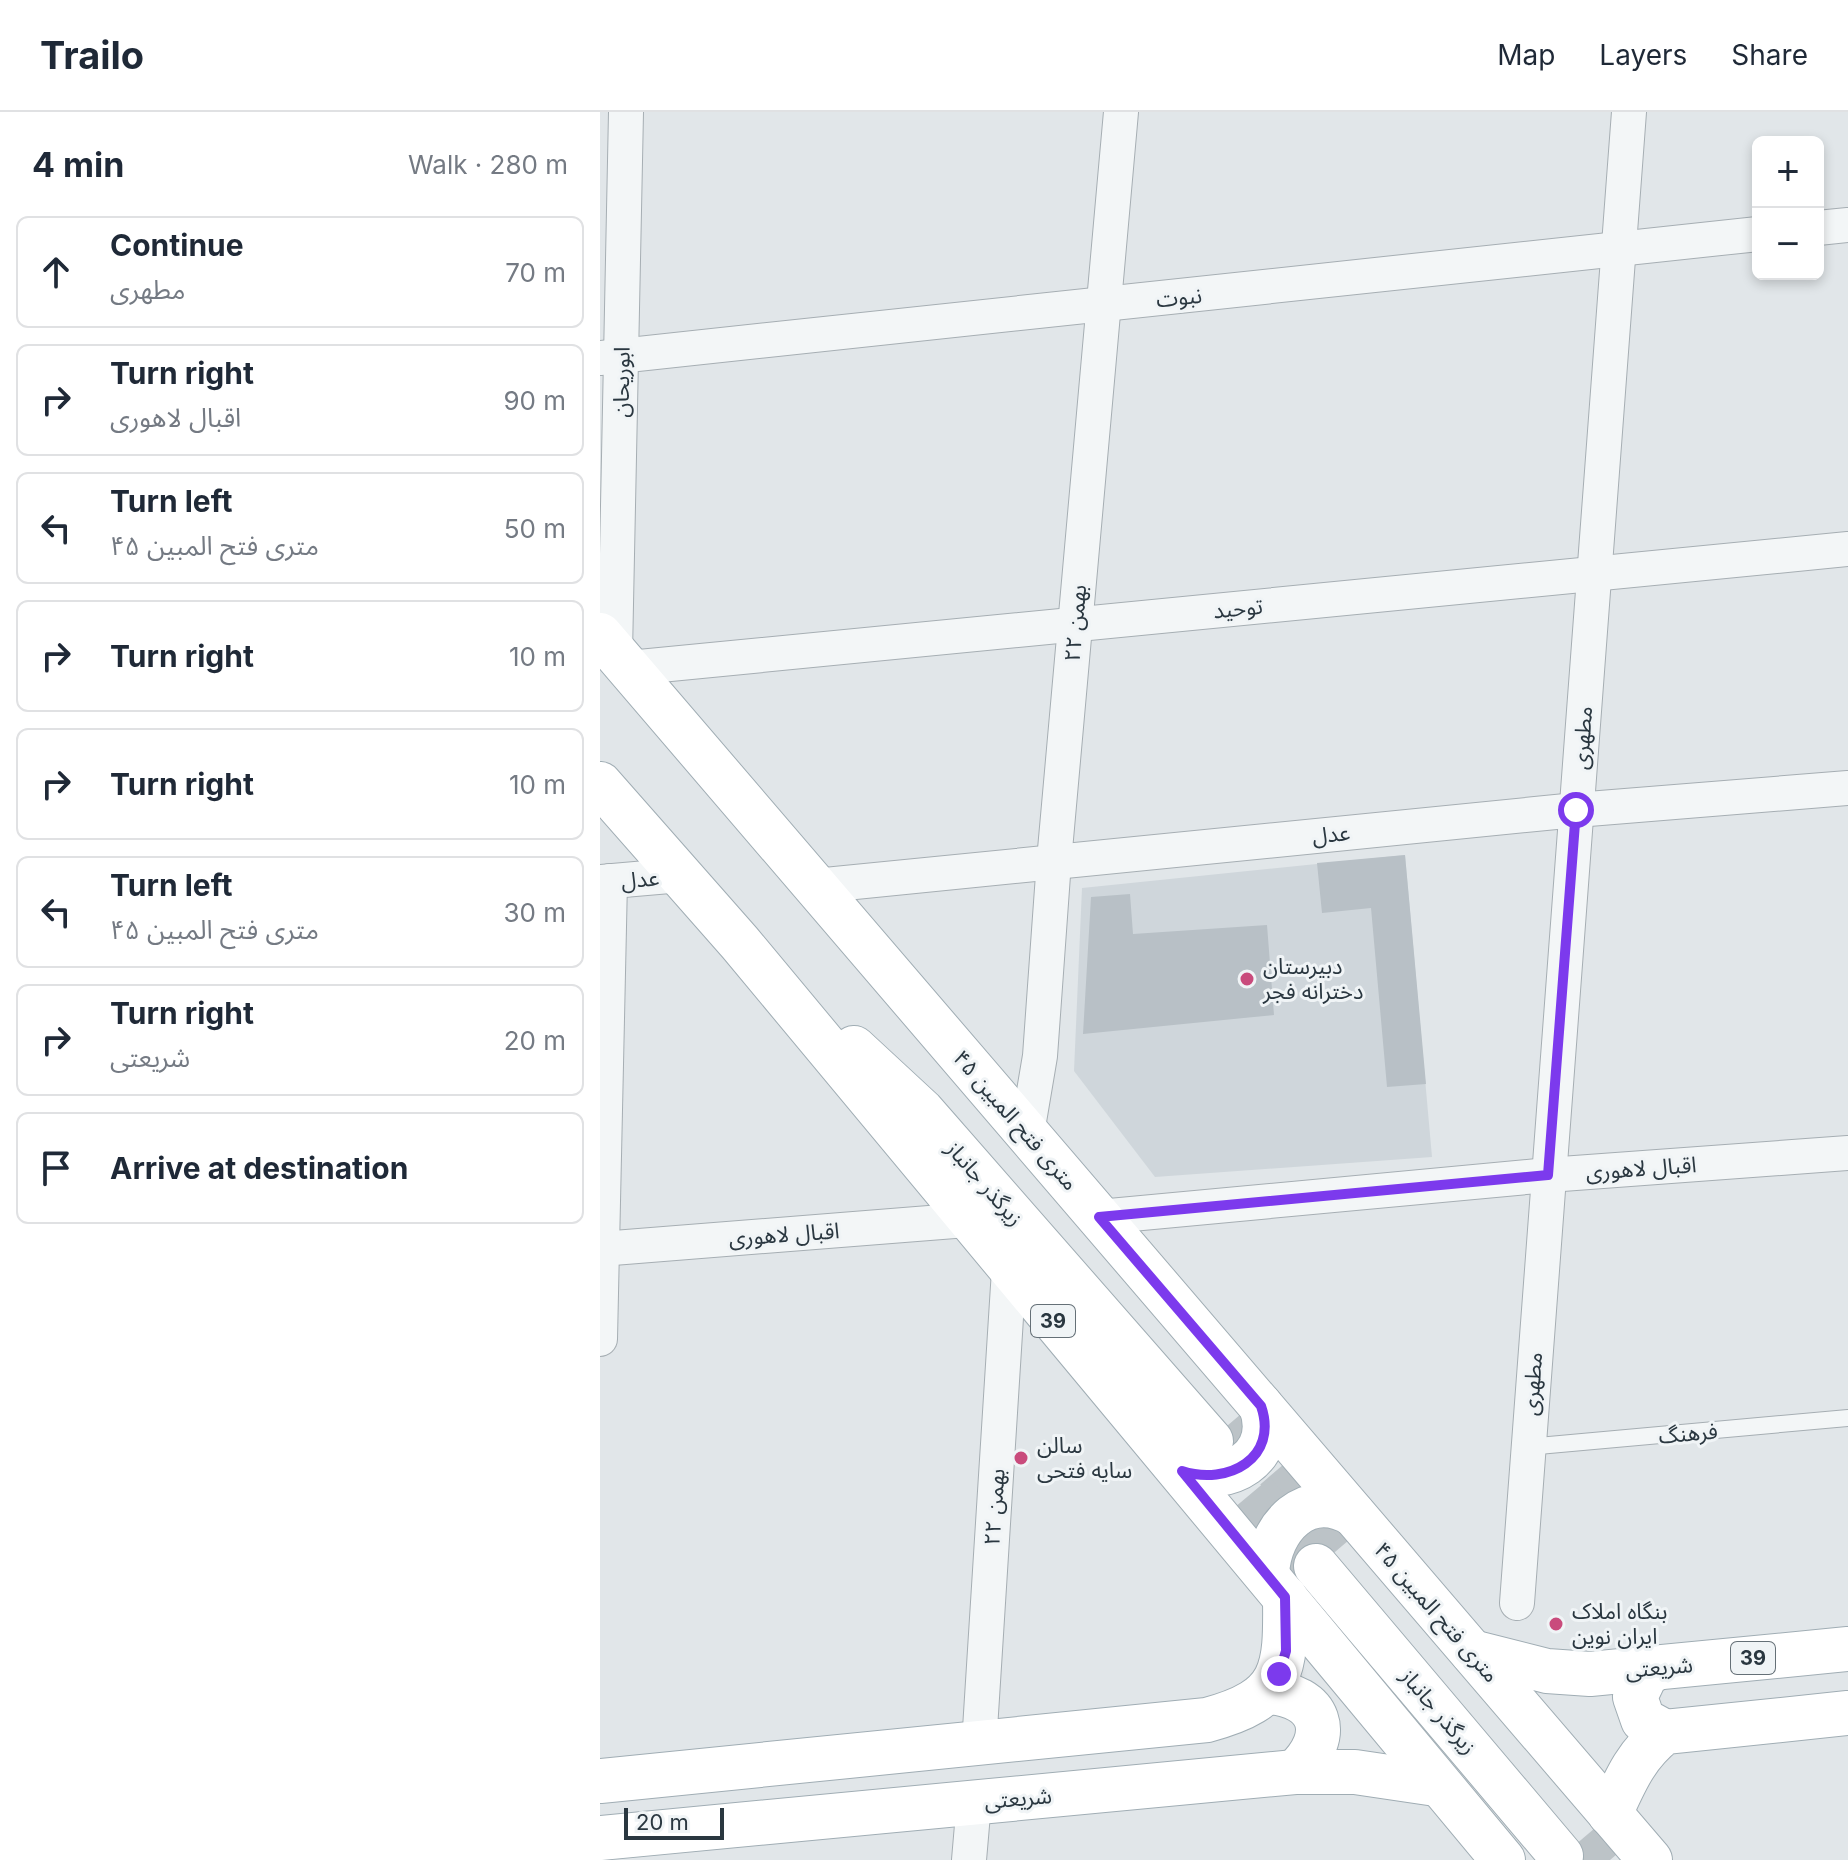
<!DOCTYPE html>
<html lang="en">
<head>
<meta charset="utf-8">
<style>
  body { margin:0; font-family:Inter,"Noto Sans Arabic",sans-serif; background:#f6f6f7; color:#1f2937 }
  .controls { position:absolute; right:24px; top:24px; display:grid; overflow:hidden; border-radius:12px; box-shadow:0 4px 12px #0003 }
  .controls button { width:72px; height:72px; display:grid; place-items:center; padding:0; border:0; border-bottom:2px solid #e0e1e3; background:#fff; color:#1f2937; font:40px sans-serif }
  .scale { position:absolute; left:24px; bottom:20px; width:100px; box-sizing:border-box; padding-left:8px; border:4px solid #2a3740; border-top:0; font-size:22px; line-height:28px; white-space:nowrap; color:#2a3740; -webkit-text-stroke:6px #f0f4f6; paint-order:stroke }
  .stop { position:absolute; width:24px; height:24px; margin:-18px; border:6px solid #7c3aed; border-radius:50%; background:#fff }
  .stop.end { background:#7c3aed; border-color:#fff; box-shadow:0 2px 8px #0008 }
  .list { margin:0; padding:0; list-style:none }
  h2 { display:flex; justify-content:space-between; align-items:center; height:104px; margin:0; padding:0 32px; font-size:34px }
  h2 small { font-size:26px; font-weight:400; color:#747a83 }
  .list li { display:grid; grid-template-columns:52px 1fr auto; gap:24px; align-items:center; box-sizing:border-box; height:112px; margin:0 16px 16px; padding:0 16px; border:2px solid #e0e1e3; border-radius:12px }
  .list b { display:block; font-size:30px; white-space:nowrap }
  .list p { margin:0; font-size:26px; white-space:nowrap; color:#747a83 }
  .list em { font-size:26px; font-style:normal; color:#747a83 }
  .icon { flex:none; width:44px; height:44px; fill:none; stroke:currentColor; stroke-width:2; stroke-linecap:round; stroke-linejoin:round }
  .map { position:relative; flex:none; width:1248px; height:1748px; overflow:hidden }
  header { display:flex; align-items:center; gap:48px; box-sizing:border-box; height:112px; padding:0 40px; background:#fff; border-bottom:2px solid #e0e1e3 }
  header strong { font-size:38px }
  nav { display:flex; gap:44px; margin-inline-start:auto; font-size:28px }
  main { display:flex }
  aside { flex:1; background:#fff }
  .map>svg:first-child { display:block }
  .built { fill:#cfd6db }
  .building { fill:#b8c0c6 }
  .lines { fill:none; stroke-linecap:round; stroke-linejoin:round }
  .primary-tunnel { stroke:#bcc3c7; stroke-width:44; stroke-dasharray:44 22; stroke-linecap:butt }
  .lane-casing { stroke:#a6aeb3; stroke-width:18 }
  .street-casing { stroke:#a6aeb3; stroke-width:36 }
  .primary-casing { stroke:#a0adb4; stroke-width:46 }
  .lane { stroke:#f3f6f7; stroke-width:16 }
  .street { stroke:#f3f6f7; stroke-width:34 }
  .primary { stroke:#fff; stroke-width:44 }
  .route { stroke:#7c3aed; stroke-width:10 }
  .poi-dot { fill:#c94b7c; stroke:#f0f4f6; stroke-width:3 }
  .labels { text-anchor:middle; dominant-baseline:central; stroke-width:6; stroke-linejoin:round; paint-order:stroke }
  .shield { fill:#f0f4f6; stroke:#657077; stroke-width:2 }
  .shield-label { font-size:20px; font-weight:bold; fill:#2a3740 }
  .street-label { font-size:22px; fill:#2a3740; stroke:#f0f4f6 }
  .poi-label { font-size:22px; fill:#2a3740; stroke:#f0f4f6; text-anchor:start }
</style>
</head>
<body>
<header>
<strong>Trailo</strong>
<nav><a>Map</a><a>Layers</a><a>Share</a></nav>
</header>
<main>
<aside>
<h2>4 min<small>Walk · 280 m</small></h2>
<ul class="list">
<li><svg class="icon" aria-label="ahead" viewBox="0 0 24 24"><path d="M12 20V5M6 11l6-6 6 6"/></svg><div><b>Continue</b><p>مطهری</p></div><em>70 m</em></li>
<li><svg class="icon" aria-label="right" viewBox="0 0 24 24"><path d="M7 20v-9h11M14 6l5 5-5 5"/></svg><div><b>Turn right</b><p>اقبال لاهوری</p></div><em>90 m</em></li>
<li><svg class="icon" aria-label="left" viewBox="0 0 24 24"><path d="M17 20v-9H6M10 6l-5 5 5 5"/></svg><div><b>Turn left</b><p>۴۵ متری فتح المبین</p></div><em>50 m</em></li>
<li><svg class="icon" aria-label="right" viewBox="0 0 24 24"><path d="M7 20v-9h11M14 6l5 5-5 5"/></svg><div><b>Turn right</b></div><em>10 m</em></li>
<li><svg class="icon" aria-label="right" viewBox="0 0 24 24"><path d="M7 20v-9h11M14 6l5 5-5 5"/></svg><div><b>Turn right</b></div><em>10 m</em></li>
<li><svg class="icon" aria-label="left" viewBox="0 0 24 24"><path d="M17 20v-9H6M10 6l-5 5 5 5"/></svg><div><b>Turn left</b><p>۴۵ متری فتح المبین</p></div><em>30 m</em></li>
<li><svg class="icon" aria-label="right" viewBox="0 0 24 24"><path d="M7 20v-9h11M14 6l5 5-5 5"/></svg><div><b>Turn right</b><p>شریعتی</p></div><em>20 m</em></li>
<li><svg class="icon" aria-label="arrive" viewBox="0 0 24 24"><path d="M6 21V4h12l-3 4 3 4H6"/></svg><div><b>Arrive at destination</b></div></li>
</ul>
</aside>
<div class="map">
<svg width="1248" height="1748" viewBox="0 0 1248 1748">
  <rect width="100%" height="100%" fill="#e1e6e9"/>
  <!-- built -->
  <path class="built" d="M805,743l27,302 -277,20 -81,-106 8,-183z"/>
  <!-- building -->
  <g class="building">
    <path d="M805,743l21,229 -39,3 -16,-179 -49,5 -5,-50z"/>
    <path d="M530,782l3,40 134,-9 7,90 -191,19 8,-137z"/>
  </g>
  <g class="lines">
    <!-- primary-tunnel -->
    <g class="primary-tunnel">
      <path d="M634,1308l108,126"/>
      <path d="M611,1329l105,125"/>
      <path d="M988,1722l22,26"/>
    </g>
    <!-- lane casing -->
    <g class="lane-casing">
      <path id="lane" d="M927,1335l321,-29"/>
    </g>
    <!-- street casing -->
    <g class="street-casing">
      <g id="street">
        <path d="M1218,116l30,-3"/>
        <path d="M0,246l1158,-124"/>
        <path d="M15,541l11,-541"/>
        <path d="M29,556l1219,-119"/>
        <path d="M0,770l81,-7"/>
        <path d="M215,774l761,-76 272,-22"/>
        <path d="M427,1021l13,-77 14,-195 67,-749"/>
        <path d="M499,1105l449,-42 300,-22"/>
        <path d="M0,1137l367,-29"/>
        <path d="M0,1227l10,-458"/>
        <path d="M917,1491l112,-1491"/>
        <path d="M379,1633l30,-475"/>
        <path d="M369,1748l5,-58"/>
      </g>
    </g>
    <!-- primary casing -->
    <g class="primary-casing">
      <g id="primary">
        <path d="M0,523l1050,1225"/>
        <path d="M0,672l140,159 763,917"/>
        <path d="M254,936l68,63 289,330"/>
        <path d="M582,1359c46,15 97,-13 79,-65"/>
        <path d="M716,1454l245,290"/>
        <path d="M667,1462c2,-47 40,-87 86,-60"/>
        <path d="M872,1540l75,19 43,3 258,-25"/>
        <path d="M1057,1556l-11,6 -11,23 8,23 22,12"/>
        <path d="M667,1580c54,3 68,43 28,80"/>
        <path d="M0,1669l607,-61c78,-21 79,-49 78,-123"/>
        <path d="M1010,1702c15,-33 26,-60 55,-82l183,-19"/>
        <path d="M0,1726l695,-66h60l81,12"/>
      </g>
    </g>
    <!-- lane -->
    <use href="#lane" class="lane"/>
    <!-- street -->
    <use href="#street" class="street"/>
    <!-- primary -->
    <use href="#primary" class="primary"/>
  </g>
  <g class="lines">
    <!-- route -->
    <path class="route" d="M679,1562l7,-23 -1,-54 -103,-126c46,15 97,-13 79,-65l-162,-189 449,-42 28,-365"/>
  </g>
  <!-- markers -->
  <g class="poi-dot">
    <circle cx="647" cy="867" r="8"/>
    <circle cx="421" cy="1346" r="8"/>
    <circle cx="956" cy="1512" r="8"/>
  </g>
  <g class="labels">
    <!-- shield labels -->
    <g class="shield">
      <rect x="431" y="1193" width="44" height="32" rx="6"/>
      <rect x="1131" y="1530" width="44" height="32" rx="6"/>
    </g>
    <g class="shield-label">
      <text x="453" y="1209">39</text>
      <text x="1153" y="1546">39</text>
    </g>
    <!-- street labels -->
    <g class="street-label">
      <text transform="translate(579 185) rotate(-6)">نبوت</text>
      <text transform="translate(21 270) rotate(-89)">ابوریحان</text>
      <text transform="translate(638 496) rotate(-6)">توحید</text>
      <text transform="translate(475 511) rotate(-85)">۲۲ بهمن</text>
      <text transform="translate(982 626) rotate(-86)">مطهری</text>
      <text transform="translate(731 722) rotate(-6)">عدل</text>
      <text transform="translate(40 767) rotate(-5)">عدل</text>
      <text transform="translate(416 1008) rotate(49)">۴۵ متری فتح المبین</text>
      <text transform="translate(1041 1056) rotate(-4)">اقبال لاهوری</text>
      <text transform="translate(385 1071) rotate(49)">زیرگذر جانباز</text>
      <text transform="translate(184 1122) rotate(-4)">اقبال لاهوری</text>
      <text transform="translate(932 1272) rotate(-86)">مطهری</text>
      <text transform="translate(1088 1321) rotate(-5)">فرهنگ</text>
      <text transform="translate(394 1395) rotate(-86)">۲۲ بهمن</text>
      <text transform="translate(837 1500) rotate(49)">۴۵ متری فتح المبین</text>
      <text transform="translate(1059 1555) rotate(-5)">شریعتی</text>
      <text transform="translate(839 1599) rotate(50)">زیرگذر جانباز</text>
      <text transform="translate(418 1686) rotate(-5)">شریعتی</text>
    </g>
    <!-- poi labels -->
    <g class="poi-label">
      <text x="663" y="854">دبیرستان<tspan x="663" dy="25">دخترانه فجر</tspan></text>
      <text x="437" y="1333">سالن<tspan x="437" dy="25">سایه فتحی</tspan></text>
      <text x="972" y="1499">بنگاه املاک<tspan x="972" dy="25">ایران نوین</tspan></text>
    </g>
  </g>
</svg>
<div class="controls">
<button>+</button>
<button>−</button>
</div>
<div class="scale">20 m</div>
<div class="stop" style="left:976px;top:698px"></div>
<div class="stop end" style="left:679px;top:1562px"></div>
</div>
</main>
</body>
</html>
